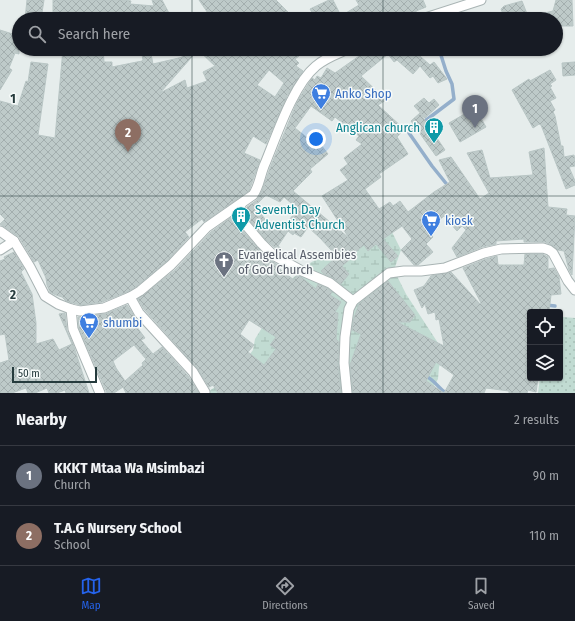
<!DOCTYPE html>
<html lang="en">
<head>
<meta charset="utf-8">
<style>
  body { margin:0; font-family:"Fira Sans Condensed",sans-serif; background:#242831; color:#f1f3f6 }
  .controls { position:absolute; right:12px; bottom:12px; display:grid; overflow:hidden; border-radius:4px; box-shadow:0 1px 3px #0004 }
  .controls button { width:36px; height:36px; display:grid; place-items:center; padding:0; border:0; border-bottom:1px solid #363941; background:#171b24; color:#f1f3f6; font:20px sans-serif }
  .scale { position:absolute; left:12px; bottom:10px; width:85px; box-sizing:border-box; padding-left:4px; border:2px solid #263b3d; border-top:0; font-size:11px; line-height:14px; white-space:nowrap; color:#263b3d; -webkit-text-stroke:3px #f6faf9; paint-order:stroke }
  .you { position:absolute; left:316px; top:139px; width:14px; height:14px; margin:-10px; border:3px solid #fff; border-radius:50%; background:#1a73e8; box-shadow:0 0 0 6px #1a73e833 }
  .badge { display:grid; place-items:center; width:26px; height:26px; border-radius:50%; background:#2563eb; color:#fff; font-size:13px; font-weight:700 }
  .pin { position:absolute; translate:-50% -33px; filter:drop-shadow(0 1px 2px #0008) }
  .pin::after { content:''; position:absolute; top:21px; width:14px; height:12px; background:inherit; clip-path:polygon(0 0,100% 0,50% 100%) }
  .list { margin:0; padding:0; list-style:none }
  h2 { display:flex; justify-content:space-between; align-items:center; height:52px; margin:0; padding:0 16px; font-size:17px }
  h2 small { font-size:13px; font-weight:400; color:#9ea1a6 }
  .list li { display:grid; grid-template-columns:26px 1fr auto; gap:12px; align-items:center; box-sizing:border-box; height:60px; padding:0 16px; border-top:1px solid #363941 }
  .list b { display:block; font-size:15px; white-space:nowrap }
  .list p { margin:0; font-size:13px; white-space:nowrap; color:#9ea1a6 }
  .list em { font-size:13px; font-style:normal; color:#9ea1a6 }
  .icon { flex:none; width:22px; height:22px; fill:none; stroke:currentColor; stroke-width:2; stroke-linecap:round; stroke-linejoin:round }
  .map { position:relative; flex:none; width:575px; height:393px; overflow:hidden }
  .search { position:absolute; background:#171b24; box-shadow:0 1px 3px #0004; left:12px; right:12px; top:12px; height:44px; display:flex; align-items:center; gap:10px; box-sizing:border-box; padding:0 14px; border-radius:22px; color:#9ea1a6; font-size:15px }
  .sheet { height:172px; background:#171b24 }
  nav { display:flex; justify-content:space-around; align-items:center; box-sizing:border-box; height:56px; border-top:1px solid #363941; background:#171b24; font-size:11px; color:#9ea1a6 }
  nav a { display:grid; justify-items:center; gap:2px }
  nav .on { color:#2563eb }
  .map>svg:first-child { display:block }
  .wetland { fill:url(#wetland-marsh) }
  .park { fill:url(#park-dots) }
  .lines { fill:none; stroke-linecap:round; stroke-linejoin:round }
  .stream { stroke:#94afcb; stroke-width:3.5 }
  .building { fill:url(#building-cross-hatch); stroke:#b9c6c5; fill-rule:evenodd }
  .minor-casing { stroke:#a9b4b4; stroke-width:11 }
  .minor { stroke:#fff; stroke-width:9 }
  .grid { fill:none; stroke:#263b3d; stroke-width:1; stroke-opacity:0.55 }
  .labels { text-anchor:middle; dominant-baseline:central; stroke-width:3; stroke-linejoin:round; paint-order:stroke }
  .shop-label { font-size:13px; fill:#366cbe; stroke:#f6faf9; text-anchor:start }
  .culture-label { font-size:13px; fill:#0d838f; stroke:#f6faf9; text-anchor:end }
  .worship-label { font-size:13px; fill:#5b616d; stroke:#f6faf9; text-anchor:start }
  .grid-label { font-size:13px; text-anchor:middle; font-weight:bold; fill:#263b3d; stroke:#f6faf9; stroke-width:3; stroke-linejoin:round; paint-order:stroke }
</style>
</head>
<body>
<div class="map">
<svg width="575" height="393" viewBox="0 0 575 393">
  <defs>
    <pattern id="wetland-marsh" width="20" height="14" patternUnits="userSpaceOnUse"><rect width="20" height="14" fill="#c1dbd2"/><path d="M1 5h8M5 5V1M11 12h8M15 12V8" fill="none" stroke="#a6bdb5"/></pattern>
    <pattern id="park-dots" width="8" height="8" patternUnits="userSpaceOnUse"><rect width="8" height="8" fill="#c1dbd2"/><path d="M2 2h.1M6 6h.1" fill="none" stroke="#a6bdb5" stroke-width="1.8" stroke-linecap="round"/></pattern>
    <pattern id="building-cross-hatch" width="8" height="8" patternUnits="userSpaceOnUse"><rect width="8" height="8" fill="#becac9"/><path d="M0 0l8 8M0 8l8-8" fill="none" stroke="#a3aeae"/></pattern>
  </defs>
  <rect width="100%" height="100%" fill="#e6edec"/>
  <!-- wetland -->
  <path class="wetland" d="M355,230l37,2 9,18 -7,20 12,24 32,49 6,13 -5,11 -1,12 -8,14h-224l30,-20 17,-23 2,-11 38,-61 17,-15 21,-12z"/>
  <!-- park -->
  <path class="park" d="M563,317l12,1v75h-37l2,-15h20v-57z"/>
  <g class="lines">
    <!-- stream -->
    <g class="stream">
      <path d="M439,49l7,22 6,13 2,15 -45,34 23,33 17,21"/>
      <path d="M546,305l9,1"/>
      <path d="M424,375c11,5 13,12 22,18"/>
    </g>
  </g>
  <!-- building -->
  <g class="building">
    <path d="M27,0h17l-3,19h-16z"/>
    <path d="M53,0h71l7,1 -1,3 24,2 -2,-6h10l8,15 -7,4h-110z"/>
    <path d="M199,0h77l12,12 -7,7h-69z"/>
    <path d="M329,0h4l8,16 18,-11 -3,-5h67l3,7 -10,4v5l-15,3h-85l-6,-10z"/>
    <path d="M556,0h16l1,26h-17v-7h-23l-1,-3 21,-5z"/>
    <path d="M522,1l7,18h-24l-4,-10 3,-3z"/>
    <path d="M0,30l19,6v18l-4,-1 -6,15 3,2 -12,20z"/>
    <path d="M63,49h40l1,13h8v5l30,-6 1,-1 -2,-11h9l3,15 30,-7 -10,-8h121l5,7 -4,3 4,4 -3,3 7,5 -16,25 -21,48 -13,-8 -9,17 16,7 -11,31 -45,31 -2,-3 -17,13 4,5 -22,24 -30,25 -10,6 -25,10 -22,3 -14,-4 -4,-4 -6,-2 -6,-3 -3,-7 -1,-7 -8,-18 -4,2 -15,-25 -19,-13 5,-5 -5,-5v-113l18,5 8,-25 2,1 3,-20 17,2 -10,71 17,3zM198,50l17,16 -12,6 4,9 -20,7 -2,-8 -25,13zM269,70l15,13 -9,14 -18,-12z"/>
    <path d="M369,49h43l18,16 4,-3 13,17 -9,4 -5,-7 -3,2 -10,-12 -7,8 -16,-14 -3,2 -6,-8 -27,22 25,24 -8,5 26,24 -7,8 11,17 -29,20 2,3 -16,12 14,20 11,-7 3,4 7,-5 8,11 26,-20 16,-10 -11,-22 12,-3 29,42 9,-6 -22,-40 15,-3 8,28 29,-2 14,-1 -4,-23 15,-4 4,59 19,2 -1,6 9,1 -3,59 -3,-5 -5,-19 -6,-1 -6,-5 -7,-3h-21v-3l-28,2v3l-14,3 -25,10 -5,-9 14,-18 -4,-4 -5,5 -13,-15 -17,14 6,7 -7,7 7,8 -15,13h-4l-13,-15 11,-11 -10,-13 -19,13 15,17 -7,6 -15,-18 -8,7 -4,-6 -16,13 1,2 -7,6 7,8 -8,10 -8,-6 -9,-4 -3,-3 15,-14 -4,-4 1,-1 -13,-14 -12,-11 -7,10 -7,-4 -1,2 -5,-4 -10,15 4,3 -2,3 -15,-13 -20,-24 2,-8 10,-7 5,-9 8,-23 27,-66 15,-24 3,2 2,-4 4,2 6,-10 8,5zM311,106l21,15 3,-4 24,19 -3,4 6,4 -18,14 4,6 -8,6 8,10 -26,16 27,42 -56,-47 19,-19 -2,-3 18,-15 -7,-9 -2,2 -24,-19zM266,195l14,7 4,-5 14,12 -13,16 -4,-3 -7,9 -19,-25z"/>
    <path d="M575,62v13l-12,1 -1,-13z"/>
    <path d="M550,70l6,10 -6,4 2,2 -2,1 6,11 -6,3 5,9 -2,2 2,4 6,30h2l1,11 10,-2 1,5v6l-6,1 6,14v4l-9,4 -25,-64 -2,-1 -6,4 -21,-38 17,-11 1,2z"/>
    <path d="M424,98l5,5 5,-4 5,6 -14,13 -11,-12z"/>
    <path d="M475,108l11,19 -26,15 -11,-19z"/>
    <path d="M420,113l25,37 -9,6 -25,-35z"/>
    <path d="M233,216l1,5 23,26 12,12 9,6 -1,2 17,13 3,-5 4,2 15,12 2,-5 9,4 5,4 -2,3 11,7 -6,10 3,1 -2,26 3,3 -1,21 3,30h-123l-5,-8 -4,2 -12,-19 -53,-59 -6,-10 37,-29 36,-38zM249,320l27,17 -6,8 6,4 -12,16 -16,-13 6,-7 -14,-11z"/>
    <path d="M14,252l10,17 -3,3 11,22 4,29v21l17,-5 6,11 13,-6 -13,-30 6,-1 2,18 6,13 16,49h-23l-1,-3 -8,3h-8l-2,-5 -12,5h-7l-2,-5 -14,5h-12v-30l9,-3 -4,-26 -5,1v-74l5,-2 -1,-2z"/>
    <path d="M525,254h17l6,3v12l6,-1 5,9 2,17 -10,1 -2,17h-19v41h-2l-2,25 12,1 -2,13 -8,-2 -1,3h-18v-2l-23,-3 -2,5h-131l-3,-28 11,-31 -9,-4 2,-12 5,-14 29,-23 27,34 -5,7h-13l47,24 -5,-27 -3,1 -1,-8 -7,2 -3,-10 -3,4 -8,-18 10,-4 7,-10 20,-4 29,32 1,-1 -18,-35 23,-9 11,-3 1,9h26zM436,362l18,13 -10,18 -18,-12z"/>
    <path d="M127,305l9,14 -3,3 12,16 -4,2 12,14 9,-7 26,29 11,17h-73l-3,-6 -9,6h-7l-28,-65 -1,-11 27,-3zM134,345l12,14 -4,4 1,2 -18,16 -9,-13 -3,-7z"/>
  </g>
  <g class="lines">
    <!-- minor casing -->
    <g class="minor-casing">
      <g id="minor">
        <path d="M422,19l59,-19"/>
        <path d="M241,204l-2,13 22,26 12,12 29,16 28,12 23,18"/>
        <path d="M0,231l14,10 16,26 15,29 13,8 13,5 9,2 24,-3 26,-11 10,-6 31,-26 36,-38 46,-32c6,-8 7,-19 11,-29 12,-28 28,-80 52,-100 9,-8 21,-12 32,-17"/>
        <path d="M0,250l14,-9"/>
        <path d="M130,297l9,16 54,59 12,20"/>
        <path d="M71,309l2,20 27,64"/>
        <path d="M347,393l-3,-30 1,-26 4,-28 4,-8 36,-28 15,-2h17l24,-3 39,-15 17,-4 42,-1 6,2 4,3 15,28 7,9"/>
      </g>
    </g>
    <!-- minor -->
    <use href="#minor" class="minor"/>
  </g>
  <!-- grid -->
  <path class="grid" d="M192,0v19M383,0v19M192,49v344M383,49v344M0,196h575"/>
  <!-- icons -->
  <defs>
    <g id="supermarket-pin" transform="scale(1)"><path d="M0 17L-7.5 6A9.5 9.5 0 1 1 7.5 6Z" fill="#3f7fe0" stroke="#f6faf9"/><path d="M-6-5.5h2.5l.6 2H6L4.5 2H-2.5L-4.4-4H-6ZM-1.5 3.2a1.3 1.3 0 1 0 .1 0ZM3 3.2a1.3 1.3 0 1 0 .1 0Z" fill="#fff"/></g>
    <g id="building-pin" transform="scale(1)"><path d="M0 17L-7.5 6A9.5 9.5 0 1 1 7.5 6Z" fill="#0f9aa8" stroke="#f6faf9"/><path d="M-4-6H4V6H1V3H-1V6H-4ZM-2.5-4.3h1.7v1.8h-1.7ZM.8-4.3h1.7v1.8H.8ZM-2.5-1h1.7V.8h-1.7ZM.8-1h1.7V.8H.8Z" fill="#fff"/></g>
    <g id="church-pin" transform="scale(1)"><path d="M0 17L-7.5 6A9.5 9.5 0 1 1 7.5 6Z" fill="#6b7280" stroke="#f6faf9"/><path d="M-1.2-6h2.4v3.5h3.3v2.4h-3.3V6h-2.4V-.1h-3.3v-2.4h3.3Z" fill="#fff"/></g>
  </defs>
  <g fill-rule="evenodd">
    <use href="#supermarket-pin" x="321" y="93"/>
    <use href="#building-pin" x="434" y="127"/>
    <use href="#building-pin" x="241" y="216"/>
    <use href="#supermarket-pin" x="431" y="220"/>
    <use href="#church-pin" x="224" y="261"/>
    <use href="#supermarket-pin" x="89" y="322"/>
  </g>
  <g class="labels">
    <!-- shop labels -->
    <g class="shop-label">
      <text x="335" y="93">Anko Shop</text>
      <text x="445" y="220">kiosk</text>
      <text x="103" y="322">shumbi</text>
    </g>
    <!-- culture labels -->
    <g class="culture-label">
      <text x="420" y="127">Anglican church</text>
      <text x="255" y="209" text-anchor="start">Seventh Day<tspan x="255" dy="15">Adventist Church</tspan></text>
    </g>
    <!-- worship labels -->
    <g class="worship-label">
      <text x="238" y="254">Evangelical Assembies<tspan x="238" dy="15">of God Church</tspan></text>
    </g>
  </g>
  <g class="grid-label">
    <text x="13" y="103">1</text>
    <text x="13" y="299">2</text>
  </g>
</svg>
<div class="controls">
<button><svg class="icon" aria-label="locate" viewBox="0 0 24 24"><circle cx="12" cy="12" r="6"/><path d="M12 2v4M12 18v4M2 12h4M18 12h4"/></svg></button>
<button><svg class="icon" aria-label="layers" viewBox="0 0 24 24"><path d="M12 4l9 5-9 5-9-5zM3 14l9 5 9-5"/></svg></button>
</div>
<div class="scale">50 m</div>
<div class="you"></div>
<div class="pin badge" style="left:475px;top:128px;background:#6b7280">1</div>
<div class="pin badge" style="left:128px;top:152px;background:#8d6e63">2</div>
<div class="search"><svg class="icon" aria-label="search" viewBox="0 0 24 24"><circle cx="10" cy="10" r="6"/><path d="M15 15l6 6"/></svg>Search here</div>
</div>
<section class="sheet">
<h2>Nearby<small>2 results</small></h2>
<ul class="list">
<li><span class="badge" style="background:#6b7280">1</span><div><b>KKKT Mtaa Wa Msimbazi</b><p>Church</p></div><em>90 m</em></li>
<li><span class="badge" style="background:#8d6e63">2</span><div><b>T.A.G Nursery School</b><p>School</p></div><em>110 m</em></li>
</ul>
</section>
<nav>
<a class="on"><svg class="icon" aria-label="map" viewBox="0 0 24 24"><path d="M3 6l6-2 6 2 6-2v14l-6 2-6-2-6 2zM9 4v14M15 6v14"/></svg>Map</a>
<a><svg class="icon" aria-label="directions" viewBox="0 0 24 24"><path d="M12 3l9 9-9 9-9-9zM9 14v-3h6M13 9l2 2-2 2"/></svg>Directions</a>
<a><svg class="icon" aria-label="saved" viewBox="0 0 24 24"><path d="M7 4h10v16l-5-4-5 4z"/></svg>Saved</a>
</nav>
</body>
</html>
